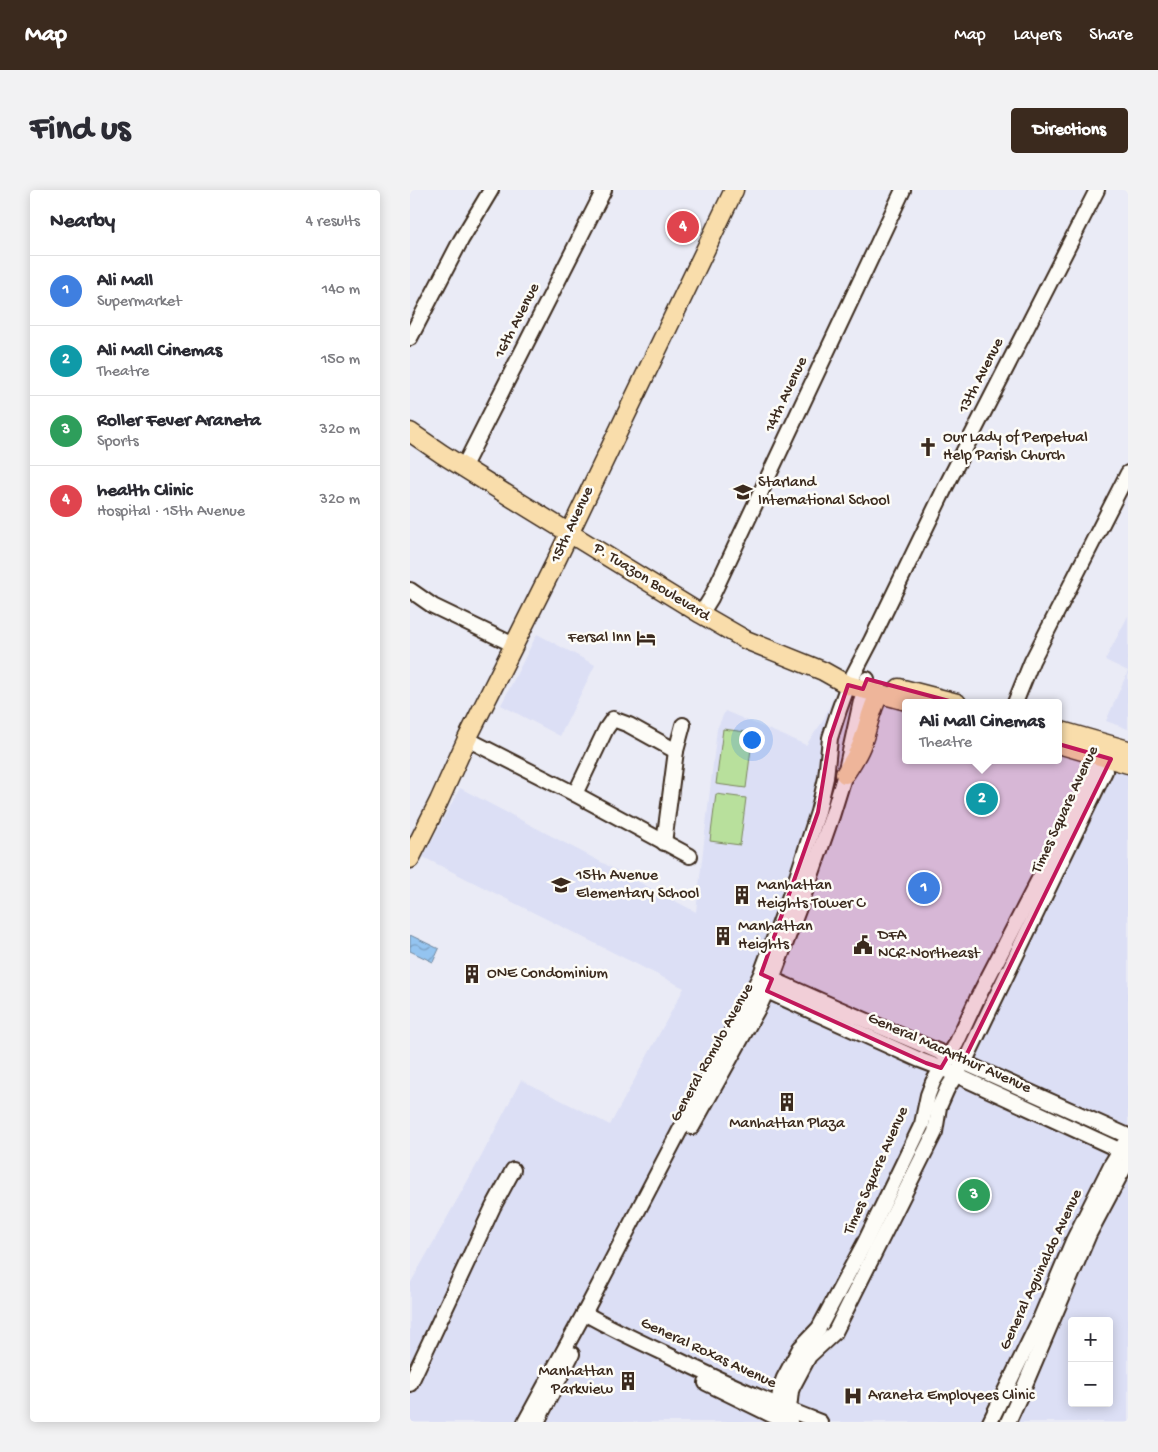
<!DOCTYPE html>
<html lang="en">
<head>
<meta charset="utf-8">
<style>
  body { margin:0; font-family:"Gochi Hand",sans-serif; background:#f2f2f3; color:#2b2b33 }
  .controls { position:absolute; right:15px; bottom:15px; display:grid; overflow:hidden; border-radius:5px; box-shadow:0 2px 12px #0003 }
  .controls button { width:45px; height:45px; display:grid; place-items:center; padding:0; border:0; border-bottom:1px solid #e1e1e2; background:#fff; color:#2b2b33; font:25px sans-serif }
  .you { position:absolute; left:341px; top:549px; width:18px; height:18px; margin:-12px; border:4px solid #fff; border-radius:50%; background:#1a73e8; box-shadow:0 0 0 8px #1a73e833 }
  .badge { display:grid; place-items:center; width:32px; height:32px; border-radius:50%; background:#3b2a1e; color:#fff; font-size:16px; font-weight:700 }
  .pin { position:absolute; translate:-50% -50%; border:2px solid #fff; box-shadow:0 1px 5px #0006 }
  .popup { position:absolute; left:492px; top:509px; width:160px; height:65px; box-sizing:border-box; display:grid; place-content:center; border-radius:5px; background:#fff; filter:drop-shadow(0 1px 4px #0005); font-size:16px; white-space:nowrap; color:#7c7c81 }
  .popup b { font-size:19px; color:#2b2b33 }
  .popup::after { content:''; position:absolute; left:50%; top:100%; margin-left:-10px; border:10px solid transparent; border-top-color:#fff }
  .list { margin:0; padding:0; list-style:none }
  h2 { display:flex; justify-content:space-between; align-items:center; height:65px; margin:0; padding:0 20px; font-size:21px }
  h2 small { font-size:16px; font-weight:400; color:#7c7c81 }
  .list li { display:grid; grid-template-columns:32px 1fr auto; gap:15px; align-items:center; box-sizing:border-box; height:70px; padding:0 20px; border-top:1px solid #e1e1e2 }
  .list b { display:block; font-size:19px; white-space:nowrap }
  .list p { margin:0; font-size:16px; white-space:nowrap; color:#7c7c81 }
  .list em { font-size:16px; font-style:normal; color:#7c7c81 }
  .map { position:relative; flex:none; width:718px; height:1232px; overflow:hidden; border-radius:5px }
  header { display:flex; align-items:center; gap:30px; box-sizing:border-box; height:70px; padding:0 25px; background:#3b2a1e; color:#fff }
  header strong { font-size:24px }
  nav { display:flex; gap:28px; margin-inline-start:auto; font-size:18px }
  .intro { display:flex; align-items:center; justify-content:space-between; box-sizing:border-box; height:120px; padding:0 30px }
  h1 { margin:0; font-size:35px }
  .button { padding:12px 22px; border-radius:5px; background:#3b2a1e; color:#fff; font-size:18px; font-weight:700 }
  main { display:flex; gap:30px; padding:0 30px }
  aside { flex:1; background:#fff; border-radius:5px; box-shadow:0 2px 12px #0003 }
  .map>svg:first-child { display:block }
  .built { fill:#dcdff5; fill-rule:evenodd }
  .grass { fill:#b8e09c; stroke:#7a855d }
  .water { fill:url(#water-waves); stroke:#70869c }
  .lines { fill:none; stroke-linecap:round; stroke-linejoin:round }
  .minor-casing { stroke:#3b2a1e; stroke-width:18 }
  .major-casing { stroke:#3b2a1e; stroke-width:21 }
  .minor { stroke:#fdfcf7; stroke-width:14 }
  .major { stroke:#f9ddab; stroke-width:18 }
  .marked { fill:#c2185b; fill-opacity:0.2; stroke:#c2185b; stroke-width:4; stroke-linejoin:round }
  .labels { text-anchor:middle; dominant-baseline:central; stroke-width:5; stroke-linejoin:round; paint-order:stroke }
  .street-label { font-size:16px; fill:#3b2a1e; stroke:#fdfcf7 }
  .poi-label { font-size:16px; fill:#3b2a1e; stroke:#fdfcf7; text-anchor:start }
</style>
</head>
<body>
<header>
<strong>Map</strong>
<nav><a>Map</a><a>Layers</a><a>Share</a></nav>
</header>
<div class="intro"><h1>Find us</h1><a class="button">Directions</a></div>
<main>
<aside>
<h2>Nearby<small>4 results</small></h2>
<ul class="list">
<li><span class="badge" style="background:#3f7fe0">1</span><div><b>Ali Mall</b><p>Supermarket</p></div><em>140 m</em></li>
<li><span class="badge" style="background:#0f9aa8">2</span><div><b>Ali Mall Cinemas</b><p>Theatre</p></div><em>150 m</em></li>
<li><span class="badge" style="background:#2e9e5b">3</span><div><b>Roller Fever Araneta</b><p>Sports</p></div><em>320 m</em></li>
<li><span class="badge" style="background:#e0444e">4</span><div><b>health Clinic</b><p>Hospital · 15th Avenue</p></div><em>320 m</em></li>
</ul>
</aside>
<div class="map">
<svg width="718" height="1232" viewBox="0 0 718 1232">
  <defs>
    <pattern id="water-waves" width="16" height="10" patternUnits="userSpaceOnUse" patternTransform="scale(1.25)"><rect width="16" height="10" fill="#94c4f0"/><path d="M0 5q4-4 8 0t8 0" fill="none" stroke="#7a9fc2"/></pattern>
  </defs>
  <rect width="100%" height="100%" fill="#eaebf6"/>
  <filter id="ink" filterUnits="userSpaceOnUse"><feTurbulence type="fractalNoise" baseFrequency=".02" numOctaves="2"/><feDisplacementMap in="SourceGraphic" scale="10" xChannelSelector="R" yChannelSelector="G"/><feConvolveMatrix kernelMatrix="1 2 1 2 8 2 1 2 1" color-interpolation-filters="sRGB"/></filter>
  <g filter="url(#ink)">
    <!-- built -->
    <g class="built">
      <path d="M718,426v113l-22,-8 22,-50 -23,-11z"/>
      <path d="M127,444l58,31 -35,71 -59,-31z"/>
      <path d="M427,500l69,18v52h152v-11l70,21v652h-718v-138l71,-127 40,-77 89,45 74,-137 -261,-131 37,-69 236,124 21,-183 8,-18 81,34 17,-24zM662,1131h37v82h-37z"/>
    </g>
    <!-- grass -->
    <g class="grass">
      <path d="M313,539l30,4 -7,55 -30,-4z"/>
      <path d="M306,604l30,4 -6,47 -30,-4z"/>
    </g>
    <!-- water -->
    <path class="water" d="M0,745l29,14 -6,13 -23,-11z"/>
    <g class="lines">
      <!-- minor casing -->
      <g class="minor-casing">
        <g id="minor">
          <path d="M0,148l51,-98 30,-50"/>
          <path d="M53,278l141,-278"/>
          <path d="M0,400l23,16 81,39"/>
          <path d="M291,424l10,-16 192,-408"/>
          <path d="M605,513l17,-42 96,-188"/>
          <path d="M57,549l108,55 115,62"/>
          <path d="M165,604l31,-65 7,-10 16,6 47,26"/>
          <path d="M254,653l12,-92 7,-26"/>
          <path d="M355,786l72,32 126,54 165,74"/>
          <path d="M348,797l162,73 21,8 187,86"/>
          <path d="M282,937l68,-122 12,-26 39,-103 21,-60 13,-42 16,-73 6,-22"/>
          <path d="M174,1123c26,15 54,28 82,41 51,25 102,48 154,68"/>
          <path d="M296,1193l80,39"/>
          <path d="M0,1194l83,-177 20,-37"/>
          <path d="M115,1232l62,-114 163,-312 11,-22 36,-97 21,-65 8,-34 4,-40 9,-28 9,-25 23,-44 75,-155 151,-296"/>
          <path d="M127,1232l35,-68"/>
          <path d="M372,1232l-4,-17 3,-19 3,-8 16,-30 19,-20 46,-86 57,-118 6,-29 5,-13 23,-38 21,-45 125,-242 2,-9"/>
          <path d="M380,1232l-1,-13 2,-18 2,-5 16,-30 26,-24 100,-200 4,-25 8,-18 20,-32 138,-286"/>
          <path d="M580,1232l51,-105 32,-76 38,-76 13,-21"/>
          <path d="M598,1232l16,-35 65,-153 34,-64 5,-7"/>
        </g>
      </g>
      <!-- major casing -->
      <g class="major-casing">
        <g id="major">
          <path d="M0,242l32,22 72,45 187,115 45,26 77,31 25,14 66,18"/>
          <path d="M489,498l58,15"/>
          <path d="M648,540l70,20"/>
          <path d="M648,554l70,20"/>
          <path d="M435,584c6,-9 12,-18 16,-28 7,-17 9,-36 19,-53"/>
          <path d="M0,669l29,-58 28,-62 88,-176 179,-373"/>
        </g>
      </g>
      <!-- minor -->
      <use href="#minor" class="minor"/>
      <!-- major -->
      <use href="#major" class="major"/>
    </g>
  </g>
  <!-- marked area -->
  <path class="marked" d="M457,489l142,38 -3,12 105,30 -148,303 -15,-6 -7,12 -15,-5 -159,-72 5,-12 -11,-5 57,-162 12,-74 18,-53 15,4z"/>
  <!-- icons -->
  <defs>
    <g id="church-bare" transform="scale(1.5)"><path d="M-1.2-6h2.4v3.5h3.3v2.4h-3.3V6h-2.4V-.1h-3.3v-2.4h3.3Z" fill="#3b2a1e" stroke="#fdfcf7" stroke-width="2.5" paint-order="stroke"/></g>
    <g id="school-bare" transform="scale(1.5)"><path d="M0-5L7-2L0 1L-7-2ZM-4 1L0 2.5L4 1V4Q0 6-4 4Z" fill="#3b2a1e" stroke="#fdfcf7" stroke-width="2.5" paint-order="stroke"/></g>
    <g id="hotel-bare" transform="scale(1.5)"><path d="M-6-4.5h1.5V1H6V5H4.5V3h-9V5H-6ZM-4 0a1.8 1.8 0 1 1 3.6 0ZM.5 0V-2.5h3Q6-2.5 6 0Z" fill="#3b2a1e" stroke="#fdfcf7" stroke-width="2.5" paint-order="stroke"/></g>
    <g id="building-bare" transform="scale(1.5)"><path d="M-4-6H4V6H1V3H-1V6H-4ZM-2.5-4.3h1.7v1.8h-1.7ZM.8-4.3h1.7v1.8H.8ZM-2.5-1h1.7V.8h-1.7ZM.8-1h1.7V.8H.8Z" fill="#3b2a1e" stroke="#fdfcf7" stroke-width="2.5" paint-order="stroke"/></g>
    <g id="civic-bare" transform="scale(1.5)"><path d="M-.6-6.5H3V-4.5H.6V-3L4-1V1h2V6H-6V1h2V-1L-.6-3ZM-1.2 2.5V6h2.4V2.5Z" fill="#3b2a1e" stroke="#fdfcf7" stroke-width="2.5" paint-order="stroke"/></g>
    <g id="hospital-bare" transform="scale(1.5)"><path d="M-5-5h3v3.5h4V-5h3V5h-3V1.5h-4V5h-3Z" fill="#3b2a1e" stroke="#fdfcf7" stroke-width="2.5" paint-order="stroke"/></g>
  </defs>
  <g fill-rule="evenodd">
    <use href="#church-bare" x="518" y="257"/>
    <use href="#school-bare" x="333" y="302"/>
    <use href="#hotel-bare" x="236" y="448"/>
    <use href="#school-bare" x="151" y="695"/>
    <use href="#building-bare" x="332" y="705"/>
    <use href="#building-bare" x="313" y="746"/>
    <use href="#civic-bare" x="453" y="755"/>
    <use href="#building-bare" x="62" y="784"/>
    <use href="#building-bare" x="377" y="912"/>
    <use href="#building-bare" x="218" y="1191"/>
    <use href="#hospital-bare" x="443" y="1206"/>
  </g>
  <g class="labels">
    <!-- street labels -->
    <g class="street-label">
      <text transform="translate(108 131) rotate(-63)">16th Avenue</text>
      <text transform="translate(572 186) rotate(-63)">13th Avenue</text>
      <text transform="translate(377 205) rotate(-65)">14th Avenue</text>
      <text transform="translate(163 335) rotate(-65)">15th Avenue</text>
      <text transform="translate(241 393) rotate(32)">P. Tuazon Boulevard</text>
      <text transform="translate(656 620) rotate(-65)">Times Square Avenue</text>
      <text transform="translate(303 863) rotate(-61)">General Romulo Avenue</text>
      <text transform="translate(539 864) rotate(24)">General MacArthur Avenue</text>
      <text transform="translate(467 981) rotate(-66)">Times Square Avenue</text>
      <text transform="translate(632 1080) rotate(-65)">General Aguinaldo Avenue</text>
      <text transform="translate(298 1164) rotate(25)">General Roxas Avenue</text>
    </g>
    <!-- poi labels -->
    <g class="poi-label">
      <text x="533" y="248">Our Lady of Perpetual<tspan x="533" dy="18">Help Parish Church</tspan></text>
      <text x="348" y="293">Starland<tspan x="348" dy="18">International School</tspan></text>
      <text x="221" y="448" text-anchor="end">Fersal Inn</text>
      <text x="166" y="686">15th Avenue<tspan x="166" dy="18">Elementary School</tspan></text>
      <text x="347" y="696">Manhattan<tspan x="347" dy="18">Heights Tower C</tspan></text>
      <text x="328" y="737">Manhattan<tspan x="328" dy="18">Heights</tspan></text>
      <text x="468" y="746">DFA<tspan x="468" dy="18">NCR-Northeast</tspan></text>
      <text x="77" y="784">ONE Condominium</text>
      <text x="377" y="934" text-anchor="middle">Manhattan Plaza</text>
      <text x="203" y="1182" text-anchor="end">Manhattan<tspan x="203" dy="18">Parkview</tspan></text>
      <text x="458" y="1206">Araneta Employees Clinic</text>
    </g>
  </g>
</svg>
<div class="controls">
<button>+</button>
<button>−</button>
</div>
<div class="you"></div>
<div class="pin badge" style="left:514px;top:698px;background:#3f7fe0">1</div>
<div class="pin badge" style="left:572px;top:609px;background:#0f9aa8">2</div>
<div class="popup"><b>Ali Mall Cinemas</b>Theatre</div>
<div class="pin badge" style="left:564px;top:1005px;background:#2e9e5b">3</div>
<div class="pin badge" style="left:273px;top:37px;background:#e0444e">4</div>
</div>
</main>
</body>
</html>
